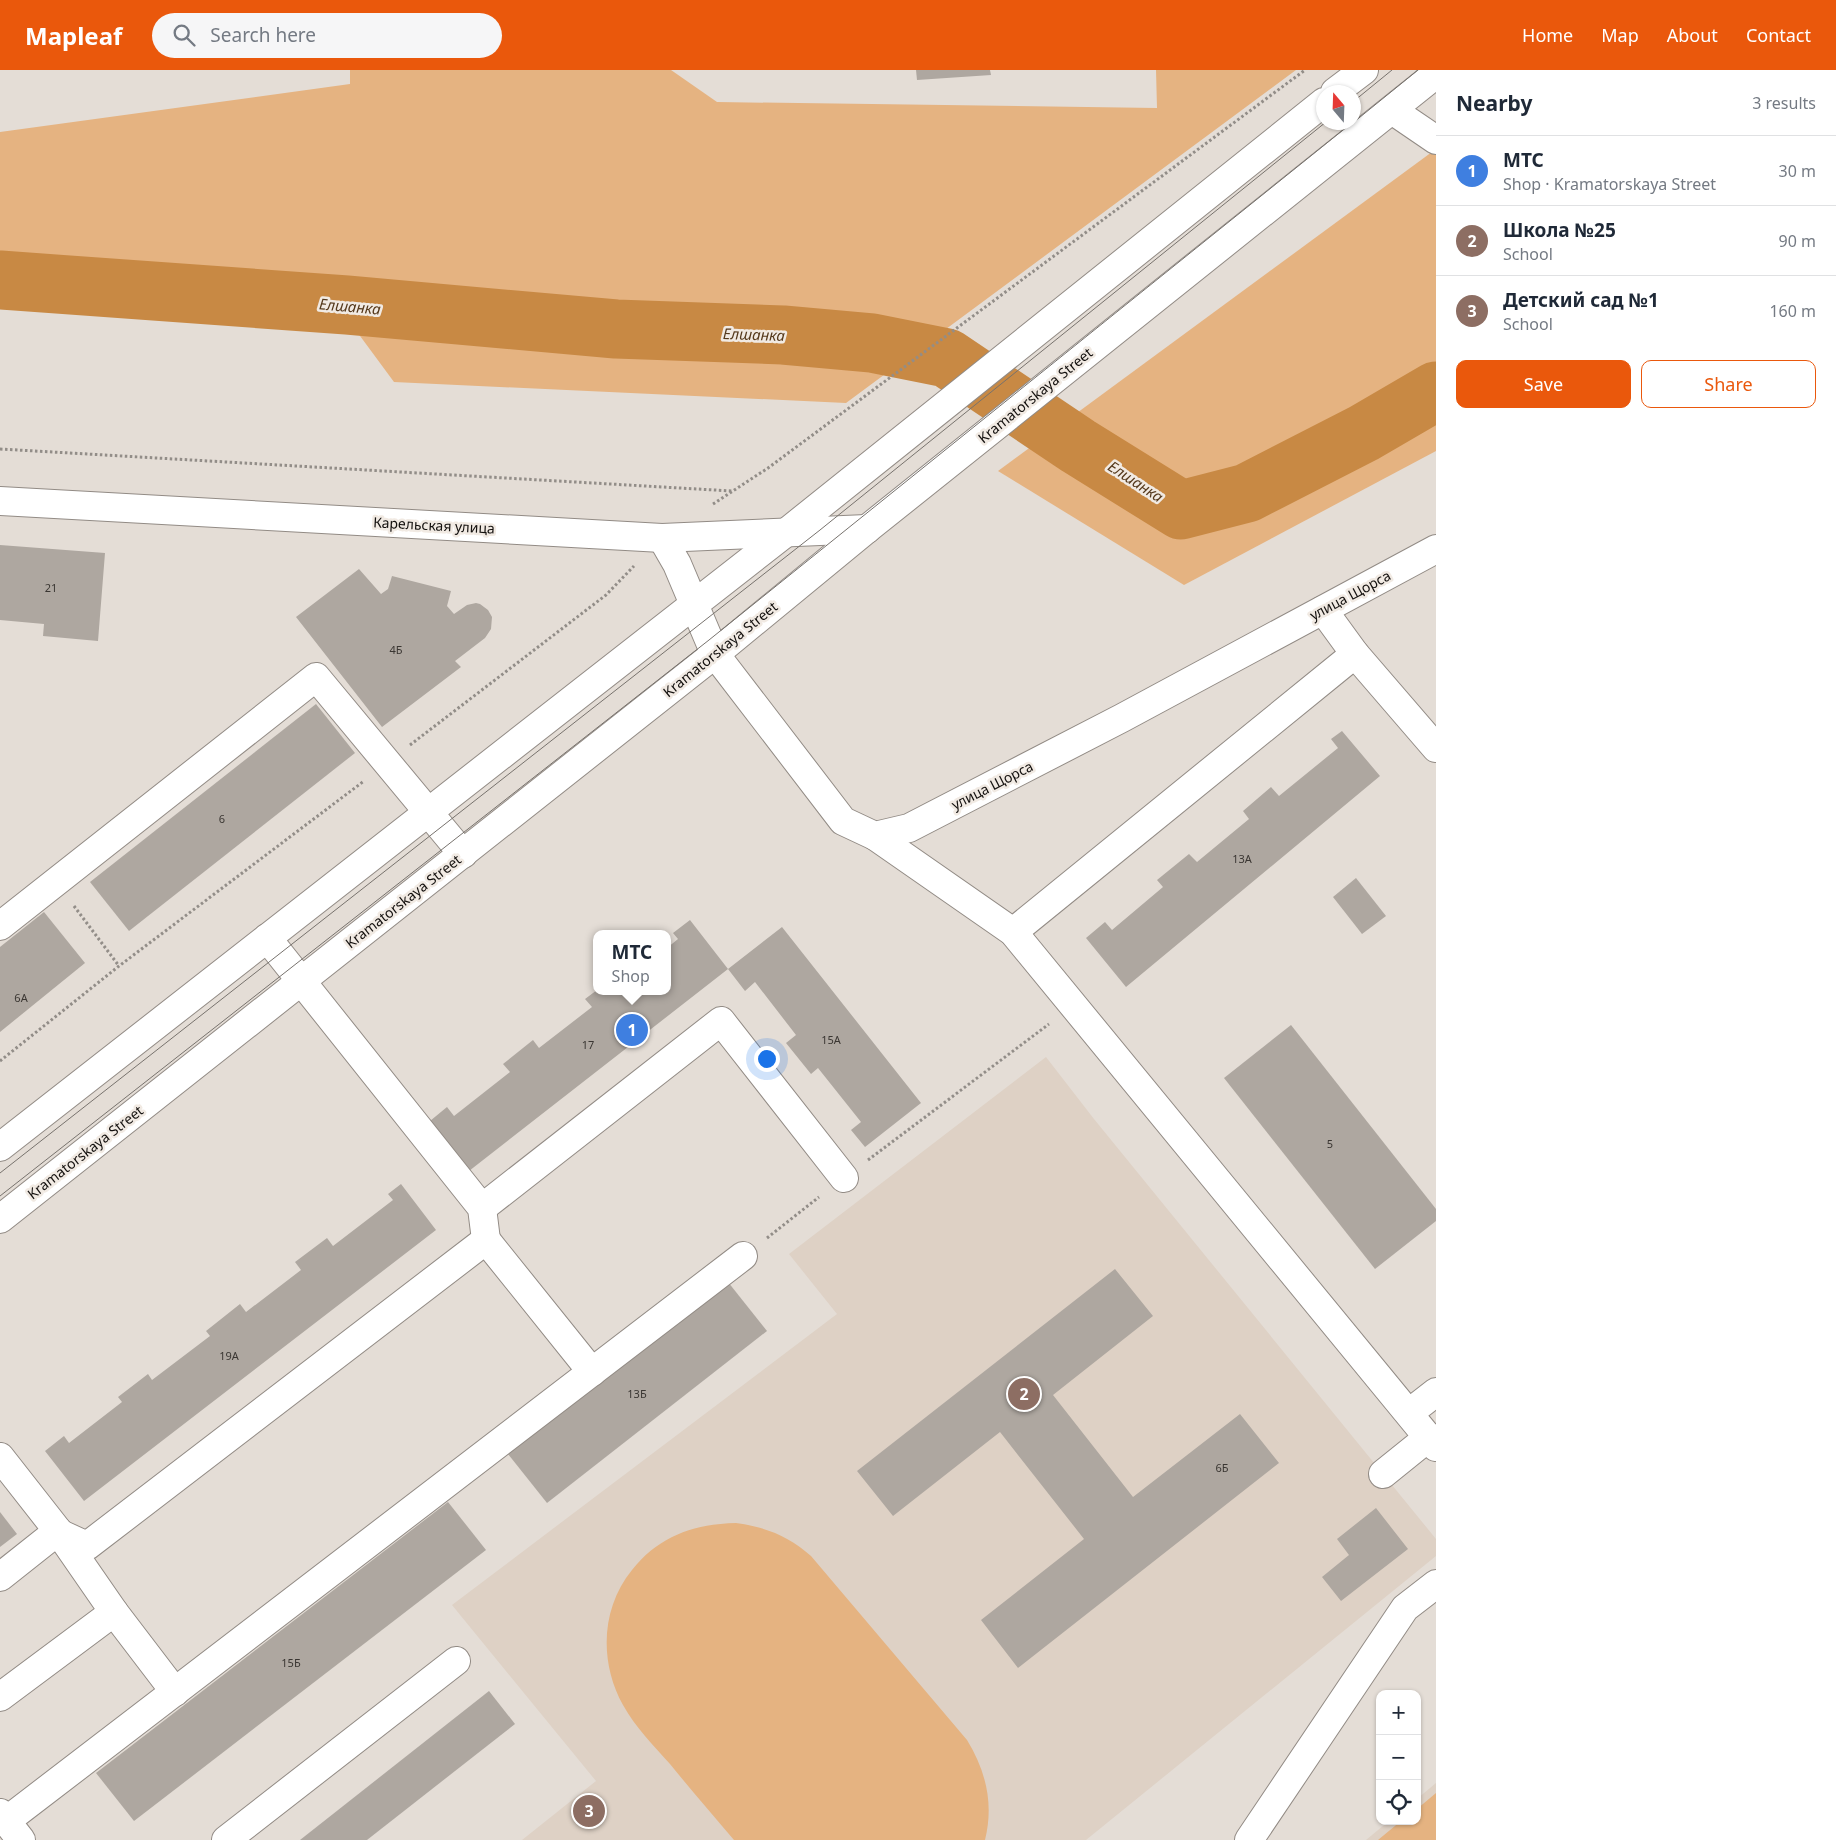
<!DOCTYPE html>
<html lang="en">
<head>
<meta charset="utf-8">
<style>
  body { margin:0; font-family:"Noto Sans",sans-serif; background:#f6f6f7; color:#1f2937 }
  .controls { position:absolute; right:15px; bottom:15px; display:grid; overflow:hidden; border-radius:10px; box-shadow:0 1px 4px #0004 }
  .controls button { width:45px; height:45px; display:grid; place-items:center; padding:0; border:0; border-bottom:1px solid #e0e1e3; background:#fff; color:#1f2937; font:25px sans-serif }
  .compass { position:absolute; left:1316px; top:15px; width:45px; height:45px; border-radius:50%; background:#fff; box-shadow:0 1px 4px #0004; rotate:341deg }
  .you { position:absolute; left:766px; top:988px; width:18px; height:18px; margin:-12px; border:4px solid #fff; border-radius:50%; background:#1a73e8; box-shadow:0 0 0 8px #1a73e833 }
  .badge { display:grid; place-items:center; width:32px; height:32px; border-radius:50%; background:#ea580c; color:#fff; font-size:16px; font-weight:700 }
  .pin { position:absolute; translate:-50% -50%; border:2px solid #fff; box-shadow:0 1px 5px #0006 }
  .popup { position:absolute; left:593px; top:860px; width:78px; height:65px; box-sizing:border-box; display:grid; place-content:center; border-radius:10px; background:#fff; filter:drop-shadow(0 1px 4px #0005); font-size:16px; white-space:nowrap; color:#747a83 }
  .popup b { font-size:19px; color:#1f2937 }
  .popup::after { content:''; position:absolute; left:50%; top:100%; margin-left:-10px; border:10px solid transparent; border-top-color:#fff }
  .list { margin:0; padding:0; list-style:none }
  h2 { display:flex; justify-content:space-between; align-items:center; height:65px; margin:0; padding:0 20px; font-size:21px }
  h2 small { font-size:16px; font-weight:400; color:#747a83 }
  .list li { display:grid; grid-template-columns:32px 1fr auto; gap:15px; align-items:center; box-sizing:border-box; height:70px; padding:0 20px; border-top:1px solid #e0e1e3 }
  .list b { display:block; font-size:19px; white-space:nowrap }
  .list p { margin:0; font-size:16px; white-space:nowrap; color:#747a83 }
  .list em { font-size:16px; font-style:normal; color:#747a83 }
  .actions { display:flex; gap:10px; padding:15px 20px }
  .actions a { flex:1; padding:11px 0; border:1px solid #ea580c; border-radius:10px; text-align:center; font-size:18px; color:#ea580c }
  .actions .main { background:#ea580c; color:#fff }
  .icon { flex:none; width:28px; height:28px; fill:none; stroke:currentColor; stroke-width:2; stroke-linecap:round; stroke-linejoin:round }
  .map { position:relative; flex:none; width:1436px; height:1770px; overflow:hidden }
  header { display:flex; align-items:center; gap:30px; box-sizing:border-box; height:70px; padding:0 25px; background:#ea580c; color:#fff }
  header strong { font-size:24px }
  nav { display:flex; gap:28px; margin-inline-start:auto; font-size:18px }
  .search { width:350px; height:45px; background:#f6f6f7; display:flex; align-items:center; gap:12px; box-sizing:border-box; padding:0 18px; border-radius:28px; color:#747a83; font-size:19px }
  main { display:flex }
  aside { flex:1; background:#fff }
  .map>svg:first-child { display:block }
  .built { fill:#ded1c5 }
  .green { fill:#e5b381 }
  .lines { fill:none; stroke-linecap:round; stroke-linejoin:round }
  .river { stroke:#c88944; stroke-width:59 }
  .building { fill:#aea7a0 }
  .minor-casing { stroke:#928b85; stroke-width:30 }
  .major-casing { stroke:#928b85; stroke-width:30 }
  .path { stroke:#928d88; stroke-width:3; stroke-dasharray:2.5 2.5; stroke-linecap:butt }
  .minor { stroke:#fff; stroke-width:28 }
  .major { stroke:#fff; stroke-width:28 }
  .tram { stroke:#77726d; stroke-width:1 }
  .labels { text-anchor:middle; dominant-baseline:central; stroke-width:5; stroke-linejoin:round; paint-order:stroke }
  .number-label { font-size:11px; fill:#3a3632 }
  .street-label { font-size:14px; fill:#13100e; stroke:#f1eae3 }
  .water-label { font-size:15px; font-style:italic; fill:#55391c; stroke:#f1eae3 }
</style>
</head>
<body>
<header>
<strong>Mapleaf</strong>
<div class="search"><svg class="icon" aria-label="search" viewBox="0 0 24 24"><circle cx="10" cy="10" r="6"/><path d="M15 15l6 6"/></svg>Search here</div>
<nav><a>Home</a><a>Map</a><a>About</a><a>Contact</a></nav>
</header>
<main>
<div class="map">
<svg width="1436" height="1770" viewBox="0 0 1436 1770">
  <rect width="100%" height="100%" fill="#e4ddd6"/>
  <!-- built -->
  <g class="built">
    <path d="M1046,987l48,62 342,420v17l-350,284h-564l74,-59 -144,-176 385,-291 -48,-60z"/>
    <path d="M1436,1713v57h-70l23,-19h28v-22z"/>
  </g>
  <!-- green -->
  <g class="green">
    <path d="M350,0h321l46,32 440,6 -1,-38h140l-450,333 -452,-21 -45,-61 -349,-12v-177l350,-48z"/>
    <path d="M1436,79v302l-252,134 -186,-114z"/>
    <path d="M736,1453c29,4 53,13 75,33l156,184c19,31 27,64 18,100h-251c-21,-25 -43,-50 -64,-76 -16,-18 -35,-37 -47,-59 -24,-43 -22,-97 9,-135 27,-34 62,-46 104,-47z"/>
    <path d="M1436,1723v47h-58l23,-19h16v-12z"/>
  </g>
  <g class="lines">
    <!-- river -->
    <path class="river" d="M0,210l347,25 269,24 167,6 89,8 75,15 131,88 103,64 66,-17 117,-60 72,-42"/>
  </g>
  <!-- building -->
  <g class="building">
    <path d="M916,0h74l1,5 -74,5z"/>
    <path d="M0,475l105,8 -7,88 -55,-5 1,-12 -44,-4z"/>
    <path d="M359,499l22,25 7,-5 4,-13 59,15 -4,15 7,8 13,-9 9,-2 4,1 8,6 4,7 -1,12 -6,9 -30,23 6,6 -79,60 -86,-110z"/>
    <path d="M316,634l39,49 -226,178 -39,-49z"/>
    <path d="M1342,661l38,45 -254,211 -40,-49 19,-16 7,8 51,-43 -6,-7 32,-26 8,8 52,-43 -6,-8 28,-24 8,9 59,-48 -7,-9z"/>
    <path d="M1356,808l30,38 -24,18 -29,-37z"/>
    <path d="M44,842l41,51 -85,69v-85z"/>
    <path d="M690,850l38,49 -259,202 -39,-50 17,-14 7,9 56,-44 -7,-8 30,-24 6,8 53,-41 -7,-8 12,-9v1h70v-43l11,-9 -5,-6z"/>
    <path d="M782,857l139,176 -56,44 -14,-17 10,-8 -43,-54 -7,6 -25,-31 10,-8 -41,-53 -10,9 -17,-22z"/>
    <path d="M1291,955l145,184v12l-61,48 -151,-191z"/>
    <path d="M401,1114l35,46 -352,271 -39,-50 19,-15 5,7 53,-41 -4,-5 30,-23 4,6 58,-44 -4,-5 34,-27 6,8 55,-42 -6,-8 32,-24 6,8 60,-46 -5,-6z"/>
    <path d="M1115,1199l38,47 -100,79 80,102 107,-83 39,49 -261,205 -37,-48 103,-81 -84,-107 -107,84 -36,-45z"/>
    <path d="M728,1212l39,49 -220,172 -39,-49z"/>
    <path d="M448,1432l38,48 -352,271 -38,-48z"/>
    <path d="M1376,1438l32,41 -67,52 -19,-24 27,-22 -12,-16z"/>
    <path d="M0,1442l17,22 -17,13z"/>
    <path d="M489,1621l26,33 -148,116h-67z"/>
  </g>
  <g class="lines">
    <!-- minor casing -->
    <g class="minor-casing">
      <g id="minor">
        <path d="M1392,40l44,30"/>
        <path d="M0,431l662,37 205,-9"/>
        <path d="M662,468l15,26 38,90 128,167 32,15 34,-8 213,-110 314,-169"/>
        <path d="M1323,540l32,44 81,94"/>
        <path d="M875,766l138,96 423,515"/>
        <path d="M0,856l316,-249 147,177"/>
        <path d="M1013,862l342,-278"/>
        <path d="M482,1138l239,-187 123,157"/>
        <path d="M486,1170l106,132"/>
        <path d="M1409,1343l27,-21"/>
        <path d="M0,1387l58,74 56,81 -114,85"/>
        <path d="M1383,1404l46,-37"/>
        <path d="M61,1464l26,12 399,-306 -4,-32 -215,-270"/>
        <path d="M0,1507l58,-46"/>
        <path d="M114,1542l61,80"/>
        <path d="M0,1743l21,27"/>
        <path d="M6,1751l737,-565"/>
        <path d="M226,1770l230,-179"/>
        <path d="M1249,1770l156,-232 31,-24"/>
      </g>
    </g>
    <!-- major casing -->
    <g class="major-casing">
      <g id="major">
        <path d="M1335,22l29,-22"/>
        <path d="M0,1077l788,-616 536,-429"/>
        <path d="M0,1149l715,-565 152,-125 569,-455"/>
      </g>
    </g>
    <!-- path -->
    <g class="path">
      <path d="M0,379l732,42"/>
      <path d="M713,434l55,-36 537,-398"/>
      <path d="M410,675l196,-150 28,-29"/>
      <path d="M74,836l45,60"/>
      <path d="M0,991l119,-95 245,-185"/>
      <path d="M868,1090l181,-136"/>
      <path d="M767,1168l52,-41"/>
    </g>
    <!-- minor -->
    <use href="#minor" class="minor"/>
    <!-- major -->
    <use href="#major" class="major"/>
    <!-- tram -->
    <g class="tram">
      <path d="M1354,31l38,-31"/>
      <path d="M1354,52l64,-52"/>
      <path d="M0,1103l820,-643 506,-408"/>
      <path d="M0,1126l709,-556 644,-518"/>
    </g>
  </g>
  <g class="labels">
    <!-- number labels -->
    <g class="number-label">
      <text x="51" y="517">21</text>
      <text x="396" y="579">4Б</text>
      <text x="222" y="748">6</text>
      <text x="1242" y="788">13А</text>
      <text x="21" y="927">6А</text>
      <text x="831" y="969">15А</text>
      <text x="588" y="974">17</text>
      <text x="1330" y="1073">5</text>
      <text x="229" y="1285">19А</text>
      <text x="637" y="1323">13Б</text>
      <text x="1222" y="1397">6Б</text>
      <text x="291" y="1592">15Б</text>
    </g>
    <!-- street labels -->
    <g class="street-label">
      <text transform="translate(1035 325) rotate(-39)">Kramatorskaya Street</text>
      <text transform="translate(434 455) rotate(3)">Карельская улица</text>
      <text transform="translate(1350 525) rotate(-28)">улица Щорса</text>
      <text transform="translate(720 579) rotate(-39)">Kramatorskaya Street</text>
      <text transform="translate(992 715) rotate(-27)">улица Щорса</text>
      <text transform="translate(403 831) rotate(-38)">Kramatorskaya Street</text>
      <text transform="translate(85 1082) rotate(-38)">Kramatorskaya Street</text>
    </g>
    <!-- water labels -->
    <g class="water-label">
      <text transform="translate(350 236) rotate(5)">Елшанка</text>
      <text transform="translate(754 264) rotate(2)">Елшанка</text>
      <text transform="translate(1136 411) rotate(33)">Елшанка</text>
    </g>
  </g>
</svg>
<div class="controls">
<button>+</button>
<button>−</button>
<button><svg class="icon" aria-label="locate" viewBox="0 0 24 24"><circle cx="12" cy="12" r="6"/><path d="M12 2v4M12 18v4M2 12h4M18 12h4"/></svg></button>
</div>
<svg class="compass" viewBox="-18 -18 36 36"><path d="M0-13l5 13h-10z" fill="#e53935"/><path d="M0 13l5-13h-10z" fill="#747a83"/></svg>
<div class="you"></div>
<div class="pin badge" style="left:632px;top:960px;background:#3f7fe0">1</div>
<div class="popup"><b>МТС</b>Shop</div>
<div class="pin badge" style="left:1024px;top:1324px;background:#8d6e63">2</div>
<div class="pin badge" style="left:589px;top:1741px;background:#8d6e63">3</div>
</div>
<aside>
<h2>Nearby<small>3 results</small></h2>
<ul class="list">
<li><span class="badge" style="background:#3f7fe0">1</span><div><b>МТС</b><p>Shop · Kramatorskaya Street</p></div><em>30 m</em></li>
<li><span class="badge" style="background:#8d6e63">2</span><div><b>Школа №25</b><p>School</p></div><em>90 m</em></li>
<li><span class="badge" style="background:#8d6e63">3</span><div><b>Детский сад №1</b><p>School</p></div><em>160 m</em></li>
</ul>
<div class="actions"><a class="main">Save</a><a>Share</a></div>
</aside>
</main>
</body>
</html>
